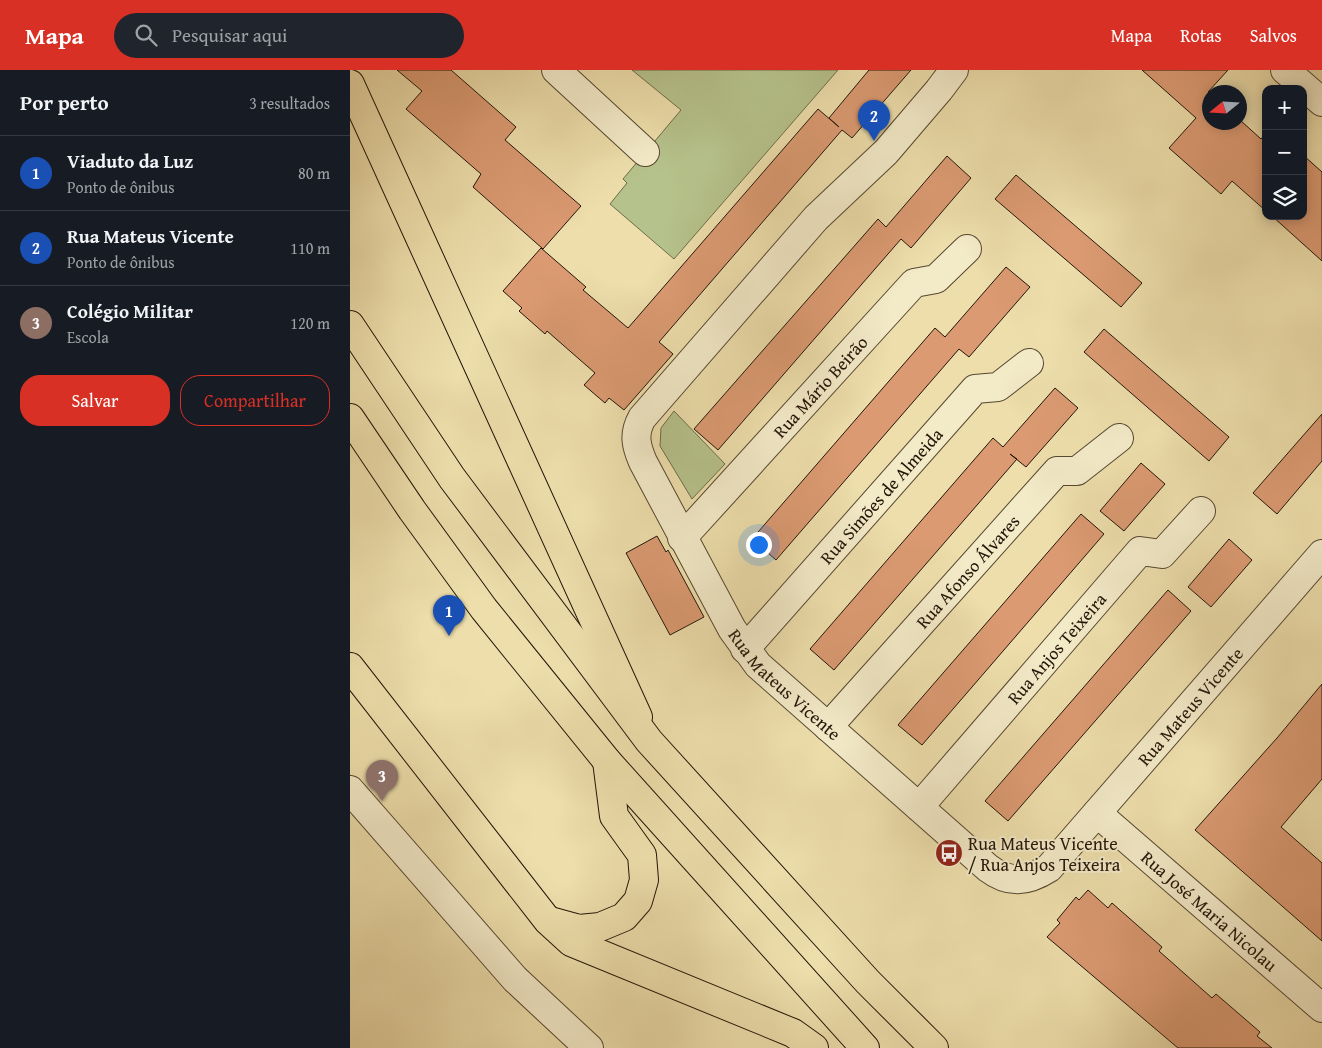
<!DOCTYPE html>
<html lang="pt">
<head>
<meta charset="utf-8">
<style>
  body { margin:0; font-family:"Gentium Book Plus",serif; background:#20242c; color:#f1f3f6 }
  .controls { position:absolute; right:15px; top:15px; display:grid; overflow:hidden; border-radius:10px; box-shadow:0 2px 12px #0003 }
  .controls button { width:45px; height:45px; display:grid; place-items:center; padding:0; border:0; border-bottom:1px solid #363941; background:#171b24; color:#f1f3f6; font:25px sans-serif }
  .compass { position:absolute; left:852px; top:15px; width:45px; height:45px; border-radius:50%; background:#171b24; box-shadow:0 2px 12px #0003; rotate:252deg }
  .you { position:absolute; left:408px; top:474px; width:18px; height:18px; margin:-12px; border:4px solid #fff; border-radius:50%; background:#1a73e8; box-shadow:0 0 0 8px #1a73e833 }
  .badge { display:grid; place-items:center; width:32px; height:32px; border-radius:50%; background:#d93025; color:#fff; font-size:16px; font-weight:700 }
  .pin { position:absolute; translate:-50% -41px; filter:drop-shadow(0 1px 2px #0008) }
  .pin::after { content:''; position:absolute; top:26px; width:18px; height:15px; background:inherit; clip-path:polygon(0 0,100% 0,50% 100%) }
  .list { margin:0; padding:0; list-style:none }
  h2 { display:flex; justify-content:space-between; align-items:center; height:65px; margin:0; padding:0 20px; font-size:21px }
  h2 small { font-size:16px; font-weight:400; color:#9ea1a6 }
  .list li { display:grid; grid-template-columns:32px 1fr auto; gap:15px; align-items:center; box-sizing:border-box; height:75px; padding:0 20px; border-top:1px solid #363941 }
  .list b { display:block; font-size:19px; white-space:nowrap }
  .list p { margin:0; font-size:16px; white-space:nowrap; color:#9ea1a6 }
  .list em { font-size:16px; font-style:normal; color:#9ea1a6 }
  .actions { display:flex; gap:10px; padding:15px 20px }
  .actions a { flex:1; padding:11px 0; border:1px solid #d93025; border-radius:20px; text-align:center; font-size:18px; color:#d93025 }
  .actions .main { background:#d93025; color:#fff }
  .icon { flex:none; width:28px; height:28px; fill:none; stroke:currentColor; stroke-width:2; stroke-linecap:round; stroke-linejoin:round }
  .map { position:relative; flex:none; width:972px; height:978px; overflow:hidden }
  header { display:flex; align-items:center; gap:30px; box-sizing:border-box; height:70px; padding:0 25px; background:#d93025; color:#fff }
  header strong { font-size:24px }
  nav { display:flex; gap:28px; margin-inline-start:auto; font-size:18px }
  .search { width:350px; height:45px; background:#20242c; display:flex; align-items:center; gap:12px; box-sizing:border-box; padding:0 18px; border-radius:28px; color:#9ea1a6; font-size:19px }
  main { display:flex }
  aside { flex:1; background:#171b24 }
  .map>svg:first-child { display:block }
  .green { fill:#b6c28b; stroke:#6c6c4a }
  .building { fill:#db9a72; stroke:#231508 }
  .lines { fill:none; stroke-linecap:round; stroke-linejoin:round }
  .minor-casing { stroke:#564731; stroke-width:30 }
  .major-casing { stroke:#231508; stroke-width:30 }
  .highway-casing { stroke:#231508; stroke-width:30 }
  .minor { stroke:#f3eac8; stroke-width:28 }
  .major { stroke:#eddeab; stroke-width:28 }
  .highway { stroke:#eddeab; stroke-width:28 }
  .labels { text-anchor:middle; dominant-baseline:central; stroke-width:4; stroke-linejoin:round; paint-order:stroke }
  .street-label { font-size:18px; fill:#231508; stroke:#f3eac8 }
  .poi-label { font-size:18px; fill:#231508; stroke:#f3eac8; text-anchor:start }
</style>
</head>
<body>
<header>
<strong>Mapa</strong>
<div class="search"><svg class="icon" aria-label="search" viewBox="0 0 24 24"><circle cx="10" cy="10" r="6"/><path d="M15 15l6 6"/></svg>Pesquisar aqui</div>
<nav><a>Mapa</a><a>Rotas</a><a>Salvos</a></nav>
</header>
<main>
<aside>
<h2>Por perto<small>3 resultados</small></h2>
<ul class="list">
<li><span class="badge" style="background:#1a4fb4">1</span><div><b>Viaduto da Luz</b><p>Ponto de ônibus</p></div><em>80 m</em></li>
<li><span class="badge" style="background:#1a4fb4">2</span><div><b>Rua Mateus Vicente</b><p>Ponto de ônibus</p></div><em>110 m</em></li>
<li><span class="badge" style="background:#8d6e63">3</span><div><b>Colégio Militar</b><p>Escola</p></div><em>120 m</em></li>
</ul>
<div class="actions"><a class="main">Salvar</a><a>Compartilhar</a></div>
</aside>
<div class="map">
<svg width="972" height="978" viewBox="0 0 972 978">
  <rect width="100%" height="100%" fill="#eddeab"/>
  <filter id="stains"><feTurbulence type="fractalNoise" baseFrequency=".004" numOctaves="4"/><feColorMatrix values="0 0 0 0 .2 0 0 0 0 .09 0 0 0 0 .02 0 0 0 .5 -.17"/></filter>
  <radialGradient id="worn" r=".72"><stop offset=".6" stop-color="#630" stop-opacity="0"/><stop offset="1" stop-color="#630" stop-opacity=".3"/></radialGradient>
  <!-- green -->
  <g class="green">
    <path d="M282,0h206l-164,189 -64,-55 17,-21 -4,-4 58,-69z"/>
    <path d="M324,341l51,53 -33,35 -32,-53 1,-18z"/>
  </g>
  <!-- building -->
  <g class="building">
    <path d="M47,0h54l65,57 -11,13 76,66 -38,43 -70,-62 8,-13 -75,-65 16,-18z"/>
    <path d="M519,0h42l-59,68 -10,-8 -183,212 14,12 -49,56 -15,-12 -4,5 -21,-18 11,-12 -48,-42 -2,3 -26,-23 3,-3 -19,-17 38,-43 45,39 -3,3 45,38 190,-219 21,18 -10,-9z"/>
    <path d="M792,0h86l-20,22 2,2v28h30v-2l21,19 5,-6v78l-34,-30 -11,13 -52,-46 27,-30z"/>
    <path d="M953,85l19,17v89l-50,-45h31z"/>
    <path d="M597,86l24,22 -60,70 -10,-9 -183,211 -24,-21 184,-210 8,8z"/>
    <path d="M666,105l126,108 -21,24 -126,-108z"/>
    <path d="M656,197l24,20 -61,70 -10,-8 -183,211 -24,-21 183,-211 10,9z"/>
    <path d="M754,259l125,108 -20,24 -125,-109z"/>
    <path d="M705,318l23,20 -52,59 -16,-13 7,5 -183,211 -24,-21 183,-211 10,9z"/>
    <path d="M972,344v47l-45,53 -24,-21z"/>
    <path d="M791,393l24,21 -41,47 -24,-20z"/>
    <path d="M731,444l23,20 -182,211 -24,-20z"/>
    <path d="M307,466l9,16 2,-2 36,67 -34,18 -44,-82z"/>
    <path d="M879,469l23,21 -41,47 -23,-20z"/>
    <path d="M818,520l23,21 -183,210 -23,-20z"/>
    <path d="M972,614v95l-41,48 41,36v78l-127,-111 82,-92z"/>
    <path d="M738,820l20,18 4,-5 50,44 -3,4 53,47 4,-4 44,38 -3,4 15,12h-94l-131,-111 13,-14 -3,-3 19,-23 3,3z"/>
  </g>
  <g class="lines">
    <!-- minor casing -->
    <g class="minor-casing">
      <g id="minor">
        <path d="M206,0l89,82"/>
        <path id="s1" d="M604,0l-15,20 -53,62 -70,66 -174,200c-9,16 -6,28 1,44l89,167 26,36 230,203c21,16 39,14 61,0l273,-314"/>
        <path d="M935,0l37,32"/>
        <path id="s2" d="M332,468l232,-255 22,-4 31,-30"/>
        <path id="s3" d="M395,579l230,-260 23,-2 31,-24"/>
        <path id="s4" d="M478,657l229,-256h20l42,-33"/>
        <path d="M0,720l165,189 74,69"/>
        <path id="s5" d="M569,737l221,-256 22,3 39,-43"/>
        <path id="s6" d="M747,743l225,195"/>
      </g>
    </g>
    <!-- major casing -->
    <g class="major-casing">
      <path id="major" d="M0,14l288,633"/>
    </g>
    <!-- highway casing -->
    <g class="highway-casing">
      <g id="highway">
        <path d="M0,255l102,153 197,263 219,241 66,66"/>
        <path d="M0,348l62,92 72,99 123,152 258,287"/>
        <path d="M0,597l198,254 23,21 222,91 21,15"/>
        <path d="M200,851l29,8 21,-2 24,-10 14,-16 6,-21 -2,-25 -28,-39 -7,-55"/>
      </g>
    </g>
    <!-- minor -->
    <use href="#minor" class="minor"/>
    <!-- major -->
    <use href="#major" class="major"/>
    <!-- highway -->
    <use href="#highway" class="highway"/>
  </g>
  <!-- icons -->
  <defs>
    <g id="bus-disc" transform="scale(1.4375)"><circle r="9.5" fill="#8f2418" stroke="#f3eac8"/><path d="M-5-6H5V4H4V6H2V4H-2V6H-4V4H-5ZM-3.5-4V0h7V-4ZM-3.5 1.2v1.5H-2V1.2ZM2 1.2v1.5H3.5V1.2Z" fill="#fff"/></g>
  </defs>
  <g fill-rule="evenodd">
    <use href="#bus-disc" x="599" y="783"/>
  </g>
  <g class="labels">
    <!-- street labels -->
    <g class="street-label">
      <text stroke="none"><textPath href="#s2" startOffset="205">Rua Mário Beirão</textPath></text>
      <text stroke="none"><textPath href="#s3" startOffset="205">Rua Simões de Almeida</textPath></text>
      <text stroke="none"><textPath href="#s4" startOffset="209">Rua Afonso Álvares</textPath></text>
      <text stroke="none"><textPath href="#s5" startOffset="210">Rua Anjos Teixeira</textPath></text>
      <text stroke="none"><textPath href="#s1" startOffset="780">Rua Mateus Vicente</textPath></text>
      <text stroke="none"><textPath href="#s1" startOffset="1335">Rua Mateus Vicente</textPath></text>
      <text stroke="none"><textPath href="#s6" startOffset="149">Rua José Maria Nicolau</textPath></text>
    </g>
    <!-- poi labels -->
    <g class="poi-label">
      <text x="618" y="773">Rua Mateus Vicente<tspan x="618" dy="21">/ Rua Anjos Teixeira</tspan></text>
    </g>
  </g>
  <rect width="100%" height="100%" filter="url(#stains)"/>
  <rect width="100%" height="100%" fill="url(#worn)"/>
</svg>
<div class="controls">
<button>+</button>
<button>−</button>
<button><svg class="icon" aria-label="layers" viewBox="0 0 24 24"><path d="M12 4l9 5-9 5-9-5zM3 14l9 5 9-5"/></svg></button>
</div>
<svg class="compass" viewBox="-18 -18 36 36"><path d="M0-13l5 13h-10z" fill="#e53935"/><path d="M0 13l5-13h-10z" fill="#9ea1a6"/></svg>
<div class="you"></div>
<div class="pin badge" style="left:99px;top:566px;background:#1a4fb4">1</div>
<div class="pin badge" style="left:524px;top:71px;background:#1a4fb4">2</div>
<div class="pin badge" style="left:32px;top:731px;background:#8d6e63">3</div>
</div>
</main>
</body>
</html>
